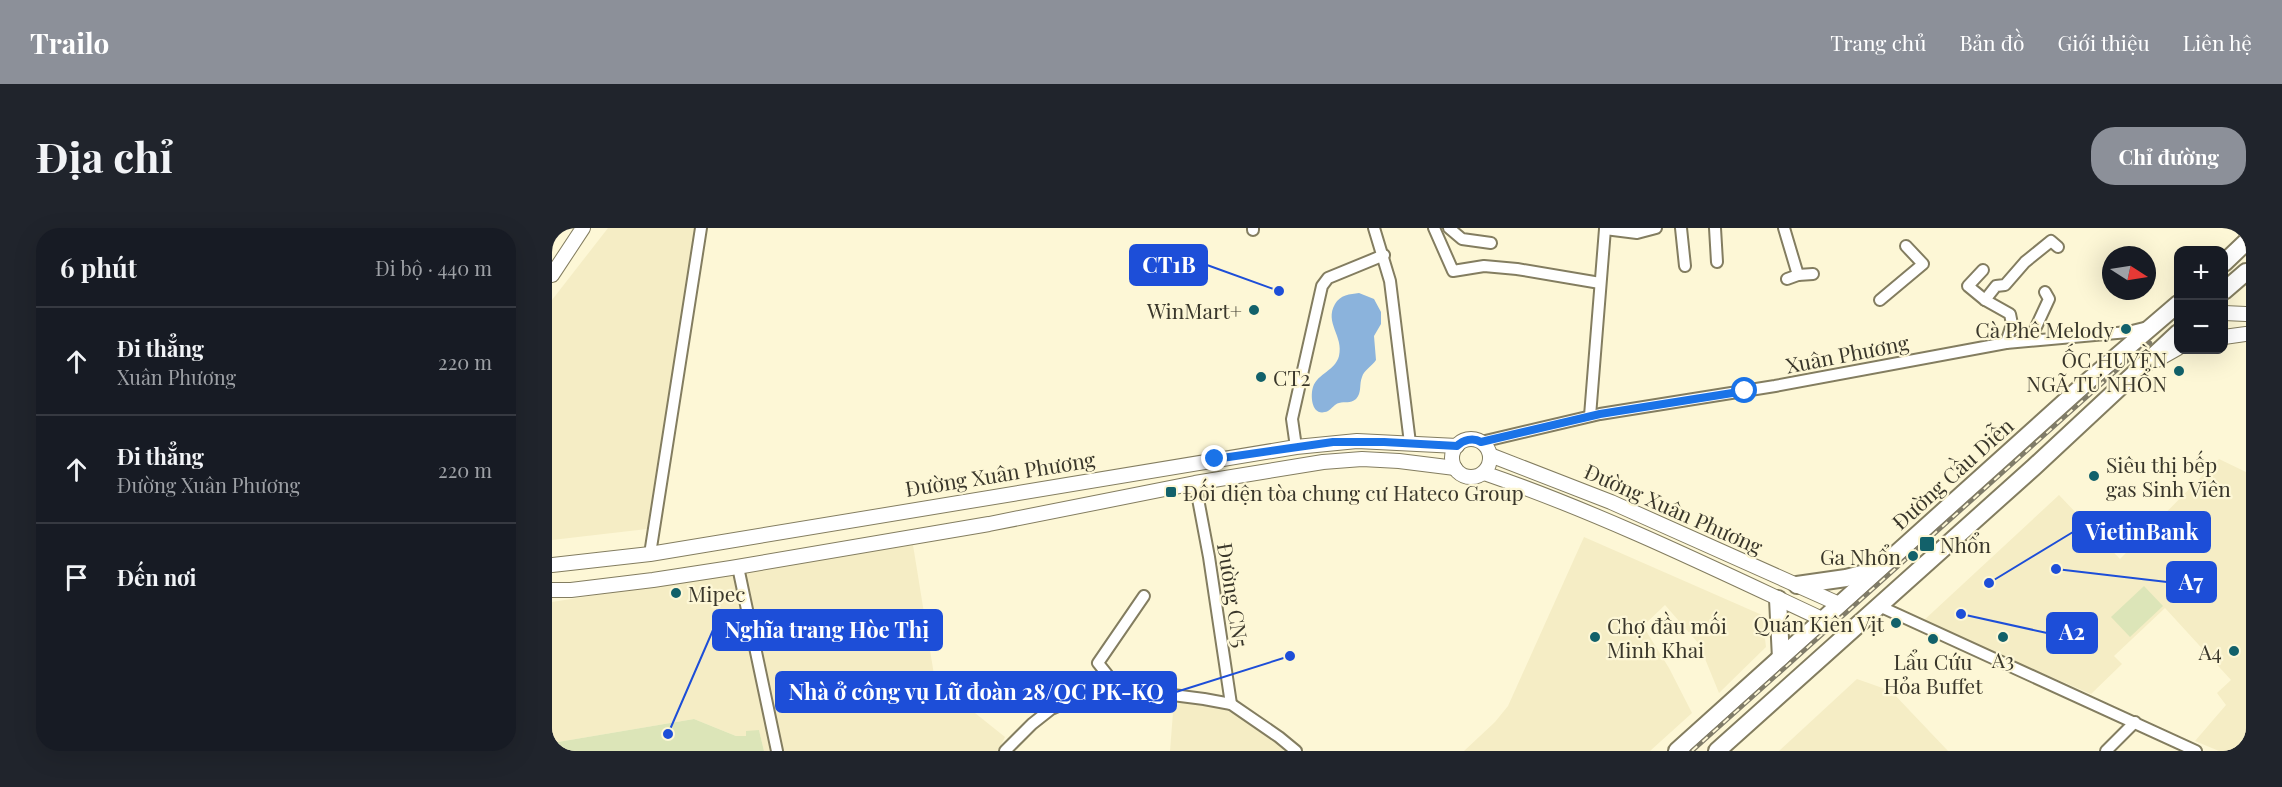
<!DOCTYPE html>
<html lang="vi">
<head>
<meta charset="utf-8">
<style>
  body { margin:0; font-family:"Playfair Display",serif; background:#20242c; color:#f1f3f6 }
  .controls { position:absolute; right:18px; top:18px; display:grid; overflow:hidden; border-radius:12px; box-shadow:0 6px 24px #0002 }
  .controls button { width:54px; height:54px; display:grid; place-items:center; padding:0; border:0; border-bottom:2px solid #363941; background:#171b24; color:#f1f3f6; font:30px sans-serif }
  .compass { position:absolute; left:1550px; top:18px; width:54px; height:54px; border-radius:50%; background:#171b24; box-shadow:0 6px 24px #0002; rotate:102deg }
  .stop { position:absolute; width:18px; height:18px; margin:-14px; border:4px solid #1a73e8; border-radius:50%; background:#fff }
  .stop.end { background:#1a73e8; border-color:#fff; box-shadow:0 2px 6px #0008 }
  .list { margin:0; padding:0; list-style:none }
  h2 { display:flex; justify-content:space-between; align-items:center; height:78px; margin:0; padding:0 24px; font-size:26px }
  h2 small { font-size:20px; font-weight:400; color:#9ea1a6 }
  .list li { display:grid; grid-template-columns:39px 1fr auto; gap:18px; align-items:center; box-sizing:border-box; height:108px; padding:0 24px; border-top:2px solid #363941 }
  .list b { display:block; font-size:22px; white-space:nowrap }
  .list p { margin:0; font-size:20px; white-space:nowrap; color:#9ea1a6 }
  .list em { font-size:20px; font-style:normal; color:#9ea1a6 }
  .icon { flex:none; width:33px; height:33px; fill:none; stroke:currentColor; stroke-width:2; stroke-linecap:round; stroke-linejoin:round }
  .map { position:relative; flex:none; width:1694px; height:523px; overflow:hidden; border-radius:24px }
  header { display:flex; align-items:center; gap:36px; box-sizing:border-box; height:84px; padding:0 30px; background:#8c9099; color:#fff }
  header strong { font-size:28px }
  nav { display:flex; gap:33px; margin-inline-start:auto; font-size:21px }
  .intro { display:flex; align-items:center; justify-content:space-between; box-sizing:border-box; height:144px; padding:0 36px }
  h1 { margin:0; font-size:42px }
  .button { padding:15px 27px; border-radius:24px; background:#8c9099; color:#fff; font-size:21px; font-weight:700 }
  main { display:flex; gap:36px; padding:0 36px }
  aside { flex:1; background:#171b24; border-radius:24px; box-shadow:0 6px 24px #0002 }
  .map>svg:first-child { display:block }
  .built { fill:#f5edc5 }
  .green { fill:#dce5b8 }
  .water { fill:#8bb3dc }
  .lines { fill:none; stroke-linecap:round; stroke-linejoin:round }
  .minor-casing { stroke:#837d60; stroke-width:14 }
  .major-casing { stroke:#837d60; stroke-width:16 }
  .highway-casing { stroke:#837d60; stroke-width:20 }
  .minor { stroke:#fff; stroke-width:10 }
  .major { stroke:#fff; stroke-width:14 }
  .highway { stroke:#fff; stroke-width:16 }
  .rail-casing { stroke:#807c69; stroke-width:4.5 }
  .rail { stroke:#fdf7d6; stroke-width:2; stroke-dasharray:7; stroke-linecap:butt }
  .route { stroke:#1a73e8; stroke-width:8 }
  .poi-dot { fill:#12616a; stroke:#fdf7d6; stroke-width:2 }
  .labels { text-anchor:middle; dominant-baseline:central; stroke-width:4.5; stroke-linejoin:round; paint-order:stroke }
  .poi-label { font-size:21px; fill:#3a372b; stroke:#fdf7d6; text-anchor:end }
  .street-label { font-size:21px; fill:#3a372b; stroke:#fdf7d6 }
  .leader { fill:none; stroke:#1d4ed8; stroke-width:2 }
  .callout-dot { fill:#1d4ed8; stroke:#fdf7d6; stroke-width:2 }
  .callout { fill:#1d4ed8; stroke:#1d4ed8; stroke-width:2 }
  .callout-label { font-size:22px; text-anchor:middle; font-weight:bold; fill:#fff }
</style>
</head>
<body>
<header>
<strong>Trailo</strong>
<nav><a>Trang chủ</a><a>Bản đồ</a><a>Giới thiệu</a><a>Liên hệ</a></nav>
</header>
<div class="intro"><h1>Địa chỉ</h1><a class="button">Chỉ đường</a></div>
<main>
<aside>
<h2>6 phút<small>Đi bộ · 440 m</small></h2>
<ul class="list">
<li><svg class="icon" aria-label="ahead" viewBox="0 0 24 24"><path d="M12 20V5M6 11l6-6 6 6"/></svg><div><b>Đi thẳng</b><p>Xuân Phương</p></div><em>220 m</em></li>
<li><svg class="icon" aria-label="ahead" viewBox="0 0 24 24"><path d="M12 20V5M6 11l6-6 6 6"/></svg><div><b>Đi thẳng</b><p>Đường Xuân Phương</p></div><em>220 m</em></li>
<li><svg class="icon" aria-label="arrive" viewBox="0 0 24 24"><path d="M6 21V4h12l-3 4 3 4H6"/></svg><div><b>Đến nơi</b></div></li>
</ul>
</aside>
<div class="map">
<svg width="1694" height="523" viewBox="0 0 1694 523">
  <rect width="100%" height="100%" fill="#fdf7d6"/>
  <!-- built -->
  <g class="built">
    <path d="M56,0h88l-49,301 -95,11v-240z"/>
    <path d="M1667,231l27,13v279h-27l-24,-10 31,-36 -9,-12 14,-13 -66,-72 -51,48 8,8 -31,30 -169,-72 137,-127 61,64z"/>
    <path d="M1032,309l178,78 4,32 -47,46 -20,-49 -34,-39 -22,21 26,42 23,45 -42,38h-186l31,-29 13,-16z"/>
    <path d="M361,317l22,136 70,56 -7,14h-234l-5,-21 -12,6h-11l-42,-17 -142,24v-141z"/>
    <path d="M1305,451l34,12 57,60h-169z"/>
    <path d="M622,472l39,5 28,11 46,35h-117z"/>
  </g>
  <!-- green -->
  <g class="green">
    <path d="M1592,358l19,20 -33,31 -19,-20z"/>
    <path d="M142,491l42,17h10v-5l13,-1 5,21h-212v-8z"/>
  </g>
  <!-- water -->
  <path class="water" d="M807,65l15,6 7,13v12l-7,12 2,24c-4,6 -12,10 -14,17 -3,7 0,16 -6,22 -6,5 -11,2 -17,4 -5,1 -7,6 -11,8 -16,7 -18,-14 -15,-24 5,-14 22,-16 26,-31 5,-20 -15,-33 -4,-52 5,-9 15,-10 24,-11z"/>
  <g class="lines">
    <!-- minor casing -->
    <g class="minor-casing">
      <g id="minor">
        <path d="M822,0l16,53 20,162"/>
        <path d="M882,0l19,43 31,-5 33,3 83,14"/>
        <path d="M897,0l13,11 29,4"/>
        <path d="M1129,0l4,38"/>
        <path d="M1163,0l2,34"/>
        <path d="M1232,0l14,47 -11,4"/>
        <path d="M1053,1l32,4 19,-5"/>
        <path d="M701,2v-2"/>
        <path d="M1431,42l-15,16 17,14 25,14 2,10 -6,19"/>
        <path d="M1246,47l15,-1"/>
        <path d="M1328,72l43,-36 -17,-18"/>
        <path d="M1433,72l11,-14 9,-1 20,-23 26,-21 7,6"/>
        <path d="M1478,112l19,-41 -4,-7"/>
        <path d="M1038,188l15,-187"/>
        <path d="M929,214l119,-28 175,-28 231,-43 122,-11 20,-5"/>
        <path d="M744,219l-4,-28 30,-133 6,-8 56,-23"/>
        <path d="M643,255l14,74 22,147"/>
        <path d="M98,326l51,-326"/>
        <path d="M186,339l39,184"/>
        <path d="M1327,378l317,145"/>
        <path d="M566,460l-20,-25 46,-67"/>
        <path d="M453,523l27,-27 19,-15 25,-11 27,-8 15,-2 86,11 27,5 48,33 17,14"/>
        <path d="M1554,523l29,-29"/>
      </g>
    </g>
    <!-- major casing -->
    <g class="major-casing">
      <g id="major">
        <path d="M0,1l1,-1"/>
        <path d="M0,47l31,-47"/>
        <path d="M1672,85l22,1"/>
        <path d="M1672,109l22,-3"/>
        <path d="M1603,133l23,-13"/>
        <circle cx="919" cy="230" r="19"/>
        <path d="M938,227l121,47 228,102"/>
        <path d="M932,245c116,40 227,94 338,146"/>
        <path d="M0,337l98,-11 646,-107 61,-6 100,5"/>
        <path d="M0,362h19l82,-10 78,-12 258,-44 206,-41 128,-21 39,-3 37,2 56,7"/>
      </g>
    </g>
    <!-- highway casing -->
    <g class="highway-casing">
      <g id="highway">
        <path d="M1672,35l22,-21"/>
        <path d="M1672,63l22,-19"/>
        <path d="M1245,357l49,-7 27,-7"/>
        <path d="M1226,371l3,59"/>
        <path d="M1125,523l410,-369 91,-78"/>
        <path d="M1165,523l317,-284 144,-134"/>
      </g>
    </g>
    <!-- minor -->
    <use href="#minor" class="minor"/>
    <!-- major -->
    <use href="#major" class="major"/>
    <!-- highway -->
    <use href="#highway" class="highway"/>
    <!-- rail casing -->
    <g class="rail-casing">
      <path id="rail" d="M1140,523l436,-391 22,-17"/>
    </g>
    <!-- rail -->
    <use href="#rail" class="rail"/>
  </g>
  <g class="lines">
    <!-- route -->
    <path class="route" d="M663,231l118,-17h51l73,4c6,-6 16,-9 24,-4l119,-28 145,-23"/>
  </g>
  <!-- markers -->
  <g class="poi-dot">
    <circle cx="702" cy="82" r="6"/>
    <circle cx="1574" cy="101" r="6"/>
    <circle cx="1627" cy="143" r="6"/>
    <circle cx="709" cy="149" r="6"/>
    <circle cx="1542" cy="248" r="6"/>
    <rect x="613" y="258" width="12" height="12" rx="3"/>
    <rect x="1367" y="308" width="16" height="16" rx="3"/>
    <circle cx="1361" cy="328" r="6"/>
    <circle cx="124" cy="365" r="6"/>
    <circle cx="1344" cy="395" r="6"/>
    <circle cx="1043" cy="409" r="6"/>
    <circle cx="1451" cy="409" r="6"/>
    <circle cx="1381" cy="411" r="6"/>
    <circle cx="1682" cy="423" r="6"/>
  </g>
  <g class="labels">
    <!-- poi labels -->
    <g class="poi-label">
      <text x="690" y="82">WinMart+</text>
      <text x="1562" y="101">Cà Phê Melody</text>
      <text x="1615" y="131">ỐC HUYỀN<tspan x="1615" dy="24">NGÃ TƯ NHỔN</tspan></text>
      <text x="721" y="149" text-anchor="start">CT2</text>
      <text x="1554" y="236" text-anchor="start">Siêu thị bếp<tspan x="1554" dy="24">gas Sinh Viên</tspan></text>
      <text x="631" y="264" text-anchor="start">Đối diện tòa chung cư Hateco Group</text>
      <text x="1388" y="316" text-anchor="start">Nhổn</text>
      <text x="1349" y="328">Ga Nhổn</text>
      <text x="136" y="365" text-anchor="start">Mipec</text>
      <text x="1332" y="395">Quán Kiên Vịt</text>
      <text x="1055" y="397" text-anchor="start">Chợ đầu mối<tspan x="1055" dy="24">Minh Khai</tspan></text>
      <text x="1670" y="423">A4</text>
      <text x="1451" y="431" text-anchor="middle">A3</text>
      <text x="1381" y="433" text-anchor="middle">Lẩu Cứu<tspan x="1381" dy="24">Hỏa Buffet</tspan></text>
    </g>
    <!-- street labels -->
    <g class="street-label">
      <text transform="translate(1295 125) rotate(-11)">Xuân Phương</text>
      <text transform="translate(448 245) rotate(-9)">Đường Xuân Phương</text>
      <text transform="translate(1400 245) rotate(-42)">Đường Cầu Diễn</text>
      <text transform="translate(1122 280) rotate(24)">Đường Xuân Phương</text>
      <text transform="translate(682 367) rotate(81)">Đường CN5</text>
    </g>
  </g>
  <!-- callouts -->
  <path class="leader" d="M727 63L655 37M1437 355L1521 304M1504 341L1615 354M116 506L161 402M1409 386L1495 405M738 428L624 464"/>
  <g class="callout-dot">
    <circle cx="727" cy="63" r="6"/>
    <circle cx="1437" cy="355" r="6"/>
    <circle cx="1504" cy="341" r="6"/>
    <circle cx="116" cy="506" r="6"/>
    <circle cx="1409" cy="386" r="6"/>
    <circle cx="738" cy="428" r="6"/>
  </g>
  <g class="callout">
    <rect x="578" y="17" width="77" height="40" rx="6"/>
    <rect x="1521" y="284" width="137" height="40" rx="6"/>
    <rect x="1615" y="334" width="49" height="40" rx="6"/>
    <rect x="161" y="382" width="229" height="40" rx="6"/>
    <rect x="1495" y="385" width="50" height="40" rx="6"/>
    <rect x="224" y="444" width="400" height="40" rx="6"/>
  </g>
  <g class="callout-label">
    <text x="617" y="45">CT1B</text>
    <text x="1590" y="312">VietinBank</text>
    <text x="1639" y="362">A7</text>
    <text x="275" y="410">Nghĩa trang Hòe Thị</text>
    <text x="1520" y="412">A2</text>
    <text x="424" y="472">Nhà ở công vụ Lữ đoàn 28/QC PK-KQ</text>
  </g>
</svg>
<div class="controls">
<button>+</button>
<button>−</button>
</div>
<svg class="compass" viewBox="-18 -18 36 36"><path d="M0-13l5 13h-10z" fill="#e53935"/><path d="M0 13l5-13h-10z" fill="#9ea1a6"/></svg>
<div class="stop" style="left:1193px;top:163px"></div>
<div class="stop end" style="left:663px;top:231px"></div>
</div>
</main>
</body>
</html>
